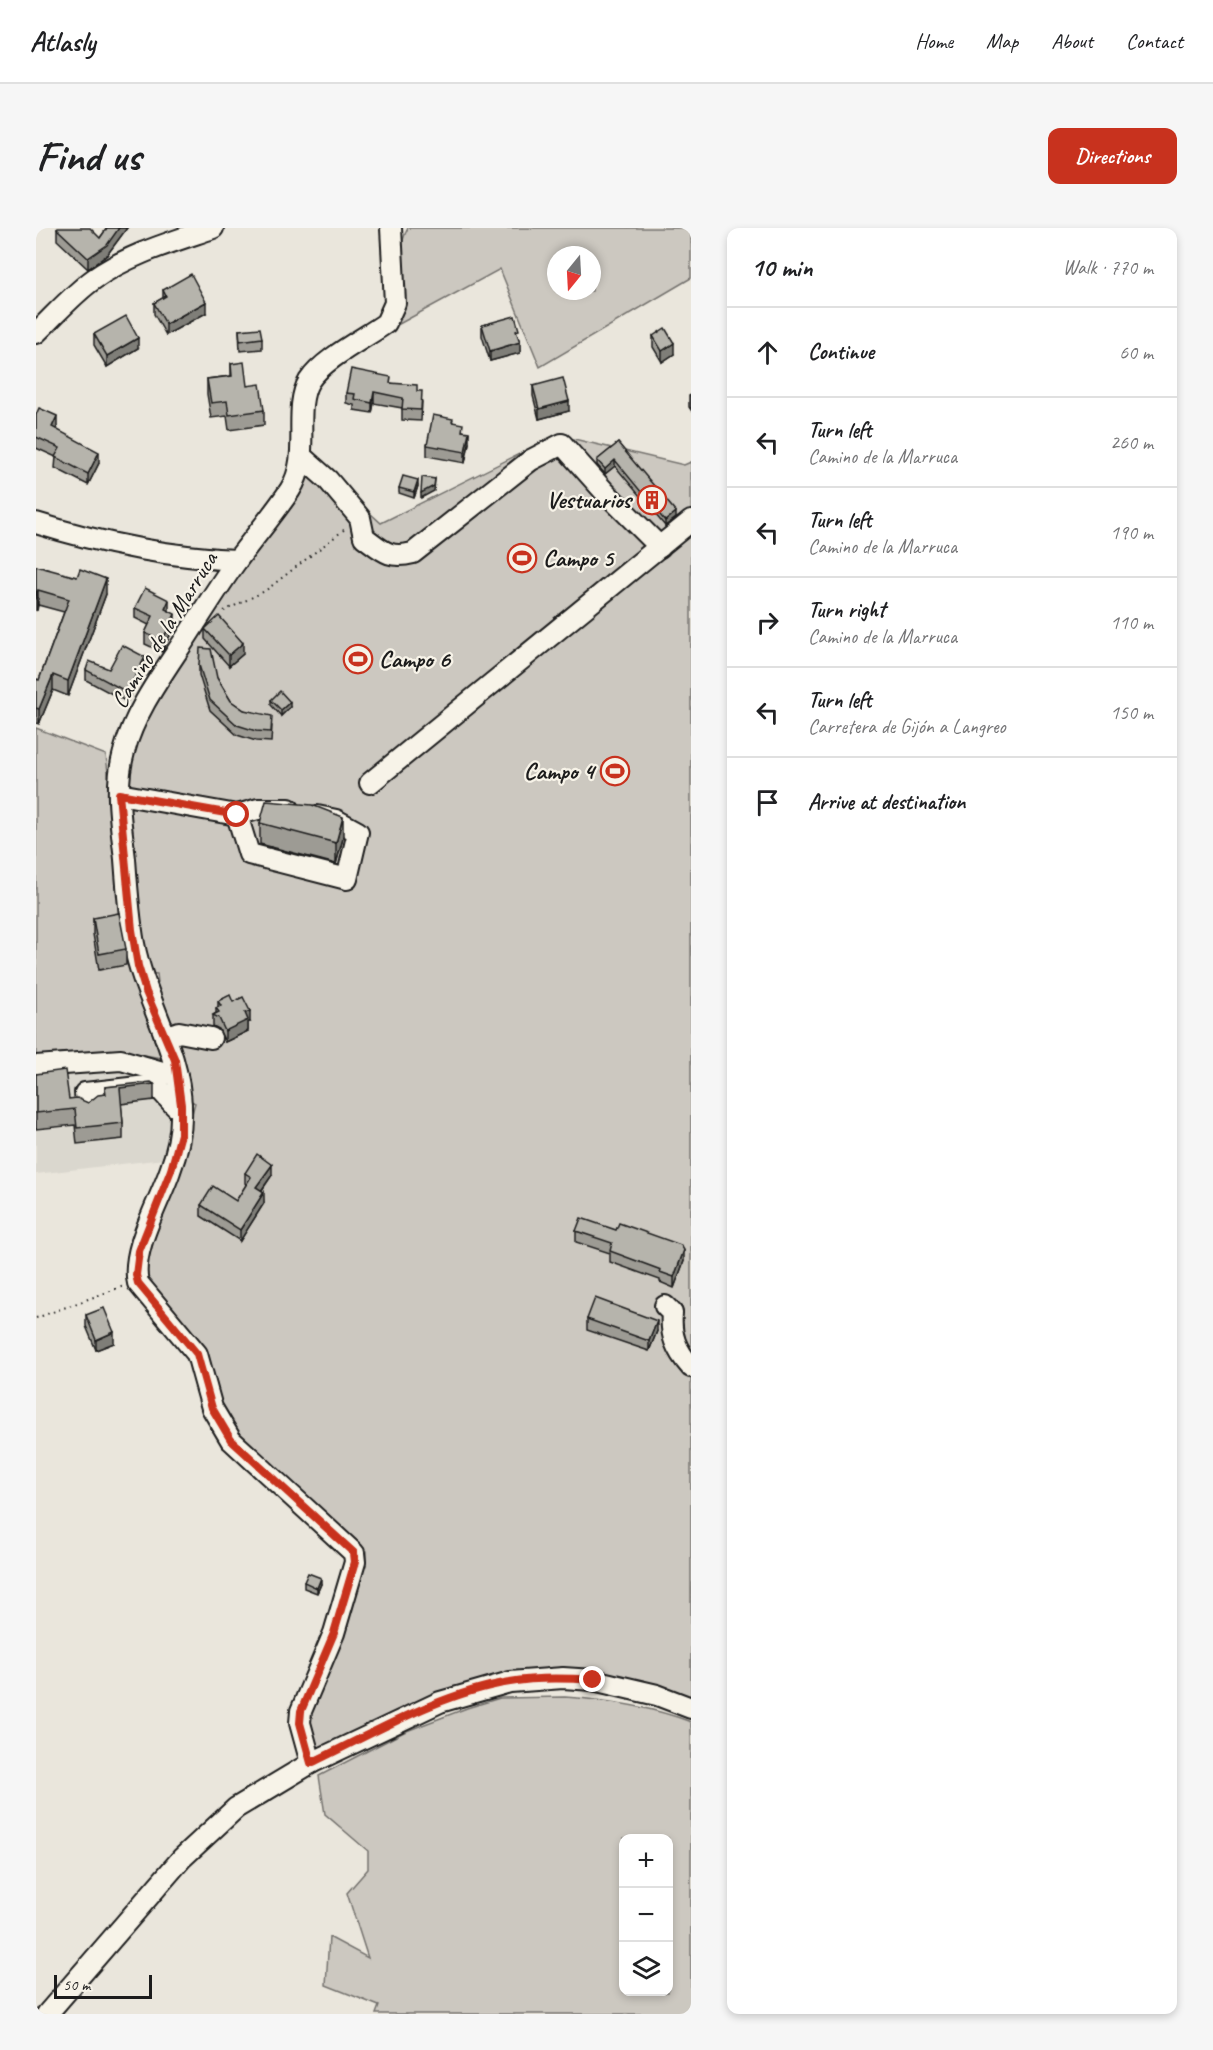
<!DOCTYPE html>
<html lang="en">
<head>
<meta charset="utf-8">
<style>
  body { margin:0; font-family:Caveat,sans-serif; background:#f6f6f6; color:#202124 }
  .controls { position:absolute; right:18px; bottom:18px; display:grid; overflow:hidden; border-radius:12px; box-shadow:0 3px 9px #0003 }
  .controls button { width:54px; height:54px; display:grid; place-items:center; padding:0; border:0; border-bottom:2px solid #e0e0e0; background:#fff; color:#202124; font:30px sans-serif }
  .compass { position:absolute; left:511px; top:18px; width:54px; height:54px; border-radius:50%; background:#fff; box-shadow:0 3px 9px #0003; rotate:198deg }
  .scale { position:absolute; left:18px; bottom:15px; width:98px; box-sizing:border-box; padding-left:6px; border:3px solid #1c1c1c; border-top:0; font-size:16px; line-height:21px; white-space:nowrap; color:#1c1c1c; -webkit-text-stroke:4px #f7f3e8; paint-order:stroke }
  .stop { position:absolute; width:18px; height:18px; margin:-14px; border:4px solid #c8321e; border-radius:50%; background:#fff }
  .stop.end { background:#c8321e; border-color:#fff; box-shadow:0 2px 6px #0008 }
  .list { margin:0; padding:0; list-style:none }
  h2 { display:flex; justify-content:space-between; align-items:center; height:78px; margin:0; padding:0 24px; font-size:26px }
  h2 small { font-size:20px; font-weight:400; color:#757577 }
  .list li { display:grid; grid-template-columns:39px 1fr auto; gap:18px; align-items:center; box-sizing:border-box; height:90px; padding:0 24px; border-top:2px solid #e0e0e0 }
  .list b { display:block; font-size:22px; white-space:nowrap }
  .list p { margin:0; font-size:20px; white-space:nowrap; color:#757577 }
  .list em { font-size:20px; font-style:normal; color:#757577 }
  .icon { flex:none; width:33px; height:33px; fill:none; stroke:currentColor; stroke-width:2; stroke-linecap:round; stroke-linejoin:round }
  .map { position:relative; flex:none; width:655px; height:1786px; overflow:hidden; border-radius:12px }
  header { display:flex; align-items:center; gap:36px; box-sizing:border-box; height:84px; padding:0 30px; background:#fff; border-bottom:2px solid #e0e0e0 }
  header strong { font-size:28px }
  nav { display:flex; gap:33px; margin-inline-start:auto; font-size:21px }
  .intro { display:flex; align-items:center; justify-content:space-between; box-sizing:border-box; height:144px; padding:0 36px }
  h1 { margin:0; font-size:42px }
  .button { padding:15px 27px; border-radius:12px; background:#c8321e; color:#fff; font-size:21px; font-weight:700 }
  main { display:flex; gap:36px; padding:0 36px }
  aside { flex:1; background:#fff; border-radius:12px; box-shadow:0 3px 9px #0003 }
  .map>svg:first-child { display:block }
  .built { fill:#dad7ce }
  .green { fill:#ccc8c0; stroke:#74726e; stroke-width:1.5; fill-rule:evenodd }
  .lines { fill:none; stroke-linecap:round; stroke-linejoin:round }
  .minor-casing { stroke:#1c1c1c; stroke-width:24 }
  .path { stroke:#1c1c1c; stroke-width:2; stroke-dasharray:1.5 4.5; stroke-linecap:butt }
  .minor { stroke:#f7f3e8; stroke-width:20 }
  .wall { fill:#9d9b94; stroke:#1c1c1c; stroke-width:1.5 }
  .shaded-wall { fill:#7f7e78; stroke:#1c1c1c; stroke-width:1.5 }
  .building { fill:#b6b4ac; stroke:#1c1c1c; stroke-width:1.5 }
  .route { stroke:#c8321e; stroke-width:8 }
  .labels { text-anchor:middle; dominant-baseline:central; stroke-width:4.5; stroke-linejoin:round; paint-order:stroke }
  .poi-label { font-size:24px; font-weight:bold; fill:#1c1c1c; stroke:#f7f3e8; text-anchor:end }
  .street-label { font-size:24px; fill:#1c1c1c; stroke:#f7f3e8 }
</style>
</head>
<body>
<header>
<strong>Atlasly</strong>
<nav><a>Home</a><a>Map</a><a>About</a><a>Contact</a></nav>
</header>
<div class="intro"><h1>Find us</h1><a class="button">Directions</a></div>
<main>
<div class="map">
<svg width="655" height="1786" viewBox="0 0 655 1786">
  <rect width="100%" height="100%" fill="#eae6dc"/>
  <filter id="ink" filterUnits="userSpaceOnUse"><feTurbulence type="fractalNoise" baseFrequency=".0167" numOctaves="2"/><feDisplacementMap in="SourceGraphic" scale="12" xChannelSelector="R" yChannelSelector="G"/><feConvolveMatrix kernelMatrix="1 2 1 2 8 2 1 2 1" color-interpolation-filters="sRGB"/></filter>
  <g filter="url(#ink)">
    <!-- built -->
    <path class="built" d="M91,839l42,17 -3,23 8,14 -10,38 -128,15v-101z"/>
    <!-- green -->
    <g class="green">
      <path d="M372,0h283v50l-151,89 -40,-98 -101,55c1,-6 3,-13 4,-19 1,-27 -9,-52 5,-77zM520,27h36v36h-36z"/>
      <path d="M521,207l127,30 7,-3v1238l-124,-29 -252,82 -7,-22 1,-20 57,-149v-11l-103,-90 -33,-33 -33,-86 -47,-53 -9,-23 38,-105 16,-58 -10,-5 -18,-74 -15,-39 6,-3 -1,-8 -11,-1 -18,-162 5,-7v-16l-8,-7 3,-30 33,-68 155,-219 65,59z"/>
      <path d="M0,500l70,27 17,150 44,154 -45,-8 -33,1 -53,7z"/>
      <path d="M529,1469c42,3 87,10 126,25v292h-315l3,-8 -53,-21 3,-48 39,21 -21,-65 21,-24v-18l-43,-37 -6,-38 85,-44 63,-24 33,-10zM588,1610h44v154h-44z"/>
    </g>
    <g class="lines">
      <!-- minor casing -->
      <g class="minor-casing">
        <g id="minor">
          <path d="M0,105c19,-18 37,-39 58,-54 35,-25 78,-37 119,-51"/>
          <path d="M266,229l26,23 32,38 4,19c19,14 25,22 49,16l118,-93 31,-16 42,47 56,56"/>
          <path d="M0,295c67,21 131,34 201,37"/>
          <path d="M334,555l321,-262"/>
          <path d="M83,566l118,21 12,39 98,25 11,-47 -22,-12 -19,-4"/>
          <path d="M201,587l21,-6h31"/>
          <path d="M129,809l14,-5 32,6"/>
          <path d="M0,838l85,-6 56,16"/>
          <path d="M51,879l-2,-14 71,-8 19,21 6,-1"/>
          <path d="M629,1078l7,7c-2,22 4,37 19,54"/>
          <path d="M275,1535l-11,-40 1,-12 33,-78 21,-71 -1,-9 -123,-113 -19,-32 -15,-54 -59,-71c-8,-32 22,-82 32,-112 8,-21 12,-41 11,-63 -1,-58 -36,-107 -47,-164 -5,-28 -7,-57 -9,-85 -4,-35 -11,-72 -1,-107 9,-35 32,-69 52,-99 21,-31 40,-64 62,-94 17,-23 36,-45 52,-69 22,-34 2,-80 19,-109 14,-22 56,-43 77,-58l9,-20 -4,-75"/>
          <path d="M11,1786l135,-156 54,-50 75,-45 129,-61 70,-20 53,-4 30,2 64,15 34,13"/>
        </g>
      </g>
      <!-- path -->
      <g class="path">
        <path d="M188,383l41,-20 80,-62"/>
        <path d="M0,1090l88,-32"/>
      </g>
      <!-- minor -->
      <use href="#minor" class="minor"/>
    </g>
    <!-- wall -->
    <g class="wall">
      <path d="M71,0h20l-20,27 -19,14 -31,-29v-11l43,9z"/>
      <path d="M127,62l43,23 -40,22 -12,-21v-11l9,-5z"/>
      <path d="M446,97l37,14 1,14 -30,8 -8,-25z"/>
      <path d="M203,102l23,8v11l-22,2z"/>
      <path d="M58,106l44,14 -31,19 -13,-22z"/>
      <path d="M617,108l21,18 -12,8 -9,-15z"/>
      <path d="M195,136l33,46v15l-35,5 -2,-14 -16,2 -4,-24v-15l24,-3z"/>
      <path d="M355,155l26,8 5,11 -1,19 -19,-1v-12l-28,-5 -2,10 -18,-3v-5l-8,-2v-10z"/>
      <path d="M497,158l36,25 -30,8 -6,-23z"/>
      <path d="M655,167v15l-2,-3v-11z"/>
      <path d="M0,187l21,12 -1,2 43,34 -11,22 -33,-17 1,-11 -20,-9z"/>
      <path d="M417,194l10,9 6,12 -4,20 -38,-7v-11z"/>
      <path d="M582,215l58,75 -11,8 -50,-60 -10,8 -8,-9v-5z"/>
      <path d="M382,258l-4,12 -15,-5v-5z"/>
      <path d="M0,338l70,28 -38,102 -15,-6 -14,34 -3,-1v-44l3,1 25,-68 -26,-7 -2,6z"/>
      <path d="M99,380l34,3 6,14 -13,27 -17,-8v-11l4,-8 -14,-7z"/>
      <path d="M169,401l38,25 -14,12 -24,-27z"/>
      <path d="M163,437l18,13 14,23 13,9 28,16 -1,16 -15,-1 -19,-6 -27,-25 -11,-35z"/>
      <path d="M109,439l-18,35 -41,-22v-10l23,-1z"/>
      <path d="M235,472l19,7 -9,9 -10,-11z"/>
      <path d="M224,595l83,15 -7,26 -76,-20z"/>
      <path d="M57,690l33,31v16l-27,5 -6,-36z"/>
      <path d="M182,773l15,1 17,20h-2v9l-23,11 -6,-13 -6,-3v-11l3,-2v-5l2,-1z"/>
      <path d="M0,846l33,25 19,4 17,-9v-7l49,-3v16l-33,4 2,19v16l-46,5 -2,-19 -39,4z"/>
      <path d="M209,945l27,2 -10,15 2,13 -24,38 -39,-25v-11l35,-4 10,-16 -1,-2z"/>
      <path d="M540,1003l108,30 -10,27 -14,-6v-2l-50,-18v-9l-34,-11z"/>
      <path d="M50,1087l28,28 -18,7 -10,-24z"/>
      <path d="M551,1091l70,12 -8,20 -62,-21z"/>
      <path d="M268,1354l17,2 -4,9 -13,-5z"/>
    </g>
    <!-- shaded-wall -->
    <g class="shaded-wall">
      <path d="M83,0h8l-20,27 -19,14v-11z"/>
      <path d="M170,74v11l-40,22v-11z"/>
      <path d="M102,110v10l-31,19v-11z"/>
      <path d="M484,114v11l-30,8v-10z"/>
      <path d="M638,115v11l-12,8v-11z"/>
      <path d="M338,164v11l-2,10v-10z"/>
      <path d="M533,173v10l-30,8v-10z"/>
      <path d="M21,188v11l-5,11v-11z"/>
      <path d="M433,204v11l-4,20v-11z"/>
      <path d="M63,224v11l-11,22v-11z"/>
      <path d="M579,232v6l-10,8v-5z"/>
      <path d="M399,251l-1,12 -13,7v-5z"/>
      <path d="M382,252v6l-4,12v-6z"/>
      <path d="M640,284v6l-11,8v-5z"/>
      <path d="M70,351v15l-38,102v-15z"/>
      <path d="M2,362v15l-1,6v-14z"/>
      <path d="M133,372v11l-4,9v-11z"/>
      <path d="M139,386v11l-13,27v-11z"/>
      <path d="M207,415v11l-14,12v-11z"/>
      <path d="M109,429v10l-18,35v-10z"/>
      <path d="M17,447v15l-14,34v-15z"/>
      <path d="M254,474v5l-9,9v-6z"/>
      <path d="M307,589v21l-7,26v-21z"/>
      <path d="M214,783v11h-2v9l-23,11v-11l20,-18z"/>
      <path d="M236,937v10l-16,23v-11z"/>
      <path d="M228,964v11l-24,38v-11z"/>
      <path d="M648,1022v11l-10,27v-11z"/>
      <path d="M621,1093v10l-8,20v-10z"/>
      <path d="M78,1104v11l-18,7v-10z"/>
      <path d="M285,1350v6l-4,9v-5z"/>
    </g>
    <!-- building -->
    <g class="building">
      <path d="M22,0h32l10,10 7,-10h12l-12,17 -19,13 -31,-29z"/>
      <path d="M155,46l15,28 -40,22 -12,-21 12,-7 -3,-6z"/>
      <path d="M90,88l12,22 -31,18 -13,-22z"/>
      <path d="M479,88l4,14 -3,1 4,11 -30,9 -8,-26z"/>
      <path d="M224,100l2,10 -22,3 -1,-11z"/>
      <path d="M629,100l9,15 -12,8 -9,-15z"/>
      <path d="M208,134l3,24 13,-2 4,26 -35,5 -2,-14 -16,2 -4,-24 25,-3 -1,-12z"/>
      <path d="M315,141l40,8 -1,6 27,2v6h5l-1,19 -19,-1 1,-11 -29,-6 -2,11 -18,-4 1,-5 -9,-1z"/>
      <path d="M527,150l6,23 -30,8 -6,-23z"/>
      <path d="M3,180l18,8 -5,11 47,25 -11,22 -33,-17 5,-9 -24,-11v-22z"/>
      <path d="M397,187l20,4 -1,3 11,2 -1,7 7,1 -4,20 -38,-7z"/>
      <path d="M582,215l58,69 -11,9 -50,-61 -10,9 -8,-9z"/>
      <path d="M367,248l15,4 -4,12 -15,-4z"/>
      <path d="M386,249l13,2 -1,7 -13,7z"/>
      <path d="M0,338l41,11 3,-8 26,10 -38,102 -15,-6 -14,34 -3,-1v-29l3,1 30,-81 -31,-9 -2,6z"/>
      <path d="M109,360l24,12 -4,9 10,5 -13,27 -17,-8 8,-17 -18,-8z"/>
      <path d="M183,388l24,27 -14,12 -24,-26z"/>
      <path d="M86,417l23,12 -18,35 -41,-22 3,-9 20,8z"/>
      <path d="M164,420l11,1 6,29 14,23 13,9 28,6 -1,16 -15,-1 -19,-6 -27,-25 -11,-35z"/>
      <path d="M244,463l10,11 -9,8 -10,-10z"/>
      <path d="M230,573l46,4 31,12 -7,26 -76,-20z"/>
      <path d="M83,685l7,36 -27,5 -6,-36z"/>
      <path d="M194,767l3,7 10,-5 7,14 -5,2 3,7 -23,11 -6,-13 -6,-3 6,-3 -3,-4 5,-2 -3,-5z"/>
      <path d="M29,842l4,29 8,-1 11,5 10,-8 8,-1 -1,-7 46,-5 3,2 -34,4 3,35 -46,5 -2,-19 -39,4v-39z"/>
      <path d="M221,926l15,11 -16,22 8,5 -24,38 -39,-25 12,-19 23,15 15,-24 -6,-4z"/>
      <path d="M545,990l35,12 3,-7 62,22 3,5 -10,27 -14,-5 1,-2 -51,-19 2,-8 -36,-12z"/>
      <path d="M559,1070l62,23 -8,20 -62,-22z"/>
      <path d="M68,1080l10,24 -18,8 -10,-25z"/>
      <path d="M272,1345l13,5 -4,10 -13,-6z"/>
    </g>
  </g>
  <g class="lines" filter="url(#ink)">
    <!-- route -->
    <path class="route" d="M201,587l-118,-21 13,136 6,36 8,26 29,68 6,45v29l-10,36 -32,81 -3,24 2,8 59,71 15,54 19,32 123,113 1,9 -21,71 -33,78 -1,12 11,40c63,-30 129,-70 199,-81 27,-5 55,-4 83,-2"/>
  </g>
  <!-- icons -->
  <defs>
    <g id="building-ring" transform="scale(1.5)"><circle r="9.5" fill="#f7f3e8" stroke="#c8321e" stroke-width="1.5"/><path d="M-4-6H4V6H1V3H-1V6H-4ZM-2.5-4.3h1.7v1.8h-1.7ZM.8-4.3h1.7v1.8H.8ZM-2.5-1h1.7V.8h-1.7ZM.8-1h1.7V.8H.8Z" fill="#c8321e"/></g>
    <g id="stadium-ring" transform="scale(1.5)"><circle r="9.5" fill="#f7f3e8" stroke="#c8321e" stroke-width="1.5"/><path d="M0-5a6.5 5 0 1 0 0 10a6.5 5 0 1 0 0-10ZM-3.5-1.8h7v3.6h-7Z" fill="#c8321e"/></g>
  </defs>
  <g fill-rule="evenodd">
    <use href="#building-ring" x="616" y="272"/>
    <use href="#stadium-ring" x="486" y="330"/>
    <use href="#stadium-ring" x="322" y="431"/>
    <use href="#stadium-ring" x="579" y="543"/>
  </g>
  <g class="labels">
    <!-- poi labels -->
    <g class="poi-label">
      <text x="595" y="272">Vestuarios</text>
      <text x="507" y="330" text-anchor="start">Campo 5</text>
      <text x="343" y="431" text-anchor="start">Campo 6</text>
      <text x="558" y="543">Campo 4</text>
    </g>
    <!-- street labels -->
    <g class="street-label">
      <text transform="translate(128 402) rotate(-58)">Camino de la Marruca</text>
    </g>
  </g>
</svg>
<div class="controls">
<button>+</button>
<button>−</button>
<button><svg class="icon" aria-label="layers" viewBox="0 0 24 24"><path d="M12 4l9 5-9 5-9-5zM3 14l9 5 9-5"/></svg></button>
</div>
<svg class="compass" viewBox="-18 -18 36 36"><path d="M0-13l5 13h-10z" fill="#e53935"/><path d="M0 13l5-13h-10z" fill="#757577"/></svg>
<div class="scale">50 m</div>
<div class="stop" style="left:201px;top:587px"></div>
<div class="stop end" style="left:557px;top:1452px"></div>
</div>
<aside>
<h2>10 min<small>Walk · 770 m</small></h2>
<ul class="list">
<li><svg class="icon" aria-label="ahead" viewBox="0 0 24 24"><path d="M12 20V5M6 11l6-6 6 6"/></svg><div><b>Continue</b></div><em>60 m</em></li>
<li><svg class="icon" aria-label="left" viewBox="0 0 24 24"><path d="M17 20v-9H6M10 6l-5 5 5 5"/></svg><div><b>Turn left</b><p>Camino de la Marruca</p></div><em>260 m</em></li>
<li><svg class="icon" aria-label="left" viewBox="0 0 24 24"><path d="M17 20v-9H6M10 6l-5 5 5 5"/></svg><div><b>Turn left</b><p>Camino de la Marruca</p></div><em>190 m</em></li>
<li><svg class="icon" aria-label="right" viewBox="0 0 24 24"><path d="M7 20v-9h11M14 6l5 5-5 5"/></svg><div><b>Turn right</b><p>Camino de la Marruca</p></div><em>110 m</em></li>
<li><svg class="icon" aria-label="left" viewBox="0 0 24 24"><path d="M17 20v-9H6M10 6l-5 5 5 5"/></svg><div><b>Turn left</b><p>Carretera de Gijón a Langreo</p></div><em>150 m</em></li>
<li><svg class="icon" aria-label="arrive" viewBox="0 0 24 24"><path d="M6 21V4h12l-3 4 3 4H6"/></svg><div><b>Arrive at destination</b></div></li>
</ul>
</aside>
</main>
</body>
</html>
